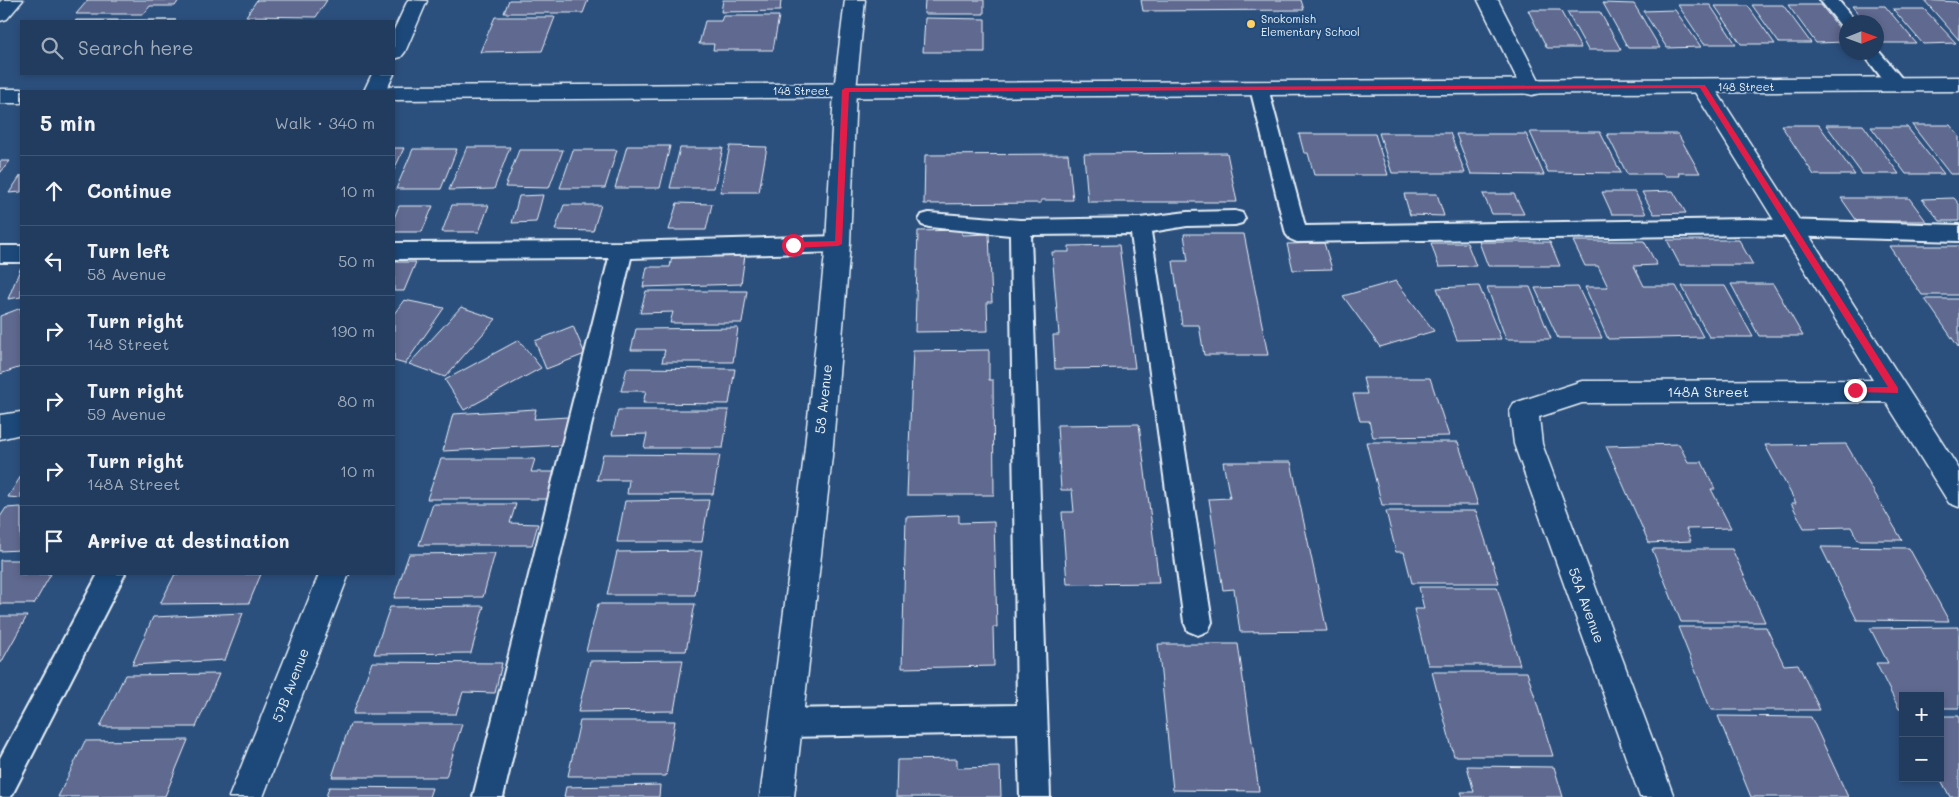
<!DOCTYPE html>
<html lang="en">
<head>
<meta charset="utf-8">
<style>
  body { margin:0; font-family:Mali,sans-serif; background:#294364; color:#f1f3f6 }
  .controls { position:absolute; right:15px; bottom:15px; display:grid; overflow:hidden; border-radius:0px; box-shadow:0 2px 8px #0003 }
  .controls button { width:45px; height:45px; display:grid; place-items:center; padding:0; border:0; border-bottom:1px solid #3e5673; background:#213c5e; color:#f1f3f6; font:25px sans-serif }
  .compass { position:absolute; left:1839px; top:15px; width:45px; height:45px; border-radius:50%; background:#213c5e; box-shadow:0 2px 8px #0003; rotate:89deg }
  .stop { position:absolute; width:15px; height:15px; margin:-11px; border:4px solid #e11d48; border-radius:50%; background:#fff }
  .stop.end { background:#e11d48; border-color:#fff; box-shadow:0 1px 5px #0008 }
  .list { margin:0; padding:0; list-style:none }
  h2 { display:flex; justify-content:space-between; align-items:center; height:65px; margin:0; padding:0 20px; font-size:21px }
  h2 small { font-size:16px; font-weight:400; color:#a2adbc }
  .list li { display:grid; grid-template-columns:32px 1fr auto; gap:15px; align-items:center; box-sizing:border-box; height:70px; padding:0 20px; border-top:1px solid #3e5673 }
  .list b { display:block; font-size:19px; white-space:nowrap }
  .list p { margin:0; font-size:16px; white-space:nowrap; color:#a2adbc }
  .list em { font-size:16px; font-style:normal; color:#a2adbc }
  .icon { flex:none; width:28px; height:28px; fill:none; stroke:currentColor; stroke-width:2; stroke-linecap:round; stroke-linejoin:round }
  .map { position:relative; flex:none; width:1959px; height:797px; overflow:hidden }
  .search { position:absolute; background:#213c5e; box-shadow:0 2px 8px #0003; left:20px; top:20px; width:375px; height:55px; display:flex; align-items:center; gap:12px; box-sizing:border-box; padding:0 18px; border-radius:0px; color:#a2adbc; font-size:19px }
  .panel { position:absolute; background:#213c5e; box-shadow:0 2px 8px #0003; left:20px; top:90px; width:375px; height:485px; border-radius:0px }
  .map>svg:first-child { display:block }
  .building { fill:#606990; stroke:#e8f1f8 }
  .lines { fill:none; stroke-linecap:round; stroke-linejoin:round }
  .service-casing { stroke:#e8f1f8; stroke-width:4 }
  .minor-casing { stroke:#e8f1f8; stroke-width:3 }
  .tertiary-casing { stroke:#e8f1f8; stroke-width:3 }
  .secondary-casing { stroke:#e8f1f8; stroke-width:3 }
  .service { fill:#1f4a7a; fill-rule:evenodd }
  .minor { fill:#1f4a7a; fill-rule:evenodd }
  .tertiary { fill:#1f4a7a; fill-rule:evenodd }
  .secondary { fill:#1f4a7a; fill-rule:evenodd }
  .route { fill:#e11d48 }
  .poi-dot { fill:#ffd166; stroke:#1f4a7a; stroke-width:2 }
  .labels { text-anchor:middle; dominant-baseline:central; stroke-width:4; stroke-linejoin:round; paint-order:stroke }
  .far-poi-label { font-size:11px; fill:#e8f1f8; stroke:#1f4a7a; text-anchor:start }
  .far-street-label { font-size:11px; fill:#e8f1f8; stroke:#1f4a7a }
  .street-label { font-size:14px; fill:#e8f1f8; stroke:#1f4a7a }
</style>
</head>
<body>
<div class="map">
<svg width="1959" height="797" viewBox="0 0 1959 797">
  <rect width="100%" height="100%" fill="#2c507e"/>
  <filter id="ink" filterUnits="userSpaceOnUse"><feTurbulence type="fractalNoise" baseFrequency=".02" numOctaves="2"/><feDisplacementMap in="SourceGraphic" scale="10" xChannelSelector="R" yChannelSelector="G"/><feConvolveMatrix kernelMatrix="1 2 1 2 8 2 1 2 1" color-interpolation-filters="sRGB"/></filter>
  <g filter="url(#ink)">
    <!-- building -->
    <g class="building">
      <path d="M88,0h91l-4,6h-25l-6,8h-68z"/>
      <path d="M257,0h70l-11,17 -70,-1z"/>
      <path d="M509,0h79l-5,13h-79z"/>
      <path d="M723,0h58l-1,11 -59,1z"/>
      <path d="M925,0h59v14h-60z"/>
      <path d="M1141,0h160l3,10 -161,1z"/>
      <path d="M1924,0l32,2 3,3v35z"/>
      <path d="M1603,3l31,1 26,44h-32z"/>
      <path d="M1678,5h32l26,39h-32z"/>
      <path d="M1752,5h31l28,38h-32z"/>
      <path d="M1788,5h33l25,32v5l-30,1z"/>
      <path d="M1715,6h33l27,38h-34z"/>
      <path d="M1852,6h33l31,37h-34l-6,-7v-14h-11z"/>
      <path d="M1893,9h31l32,34 -33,1z"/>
      <path d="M1528,10h32l21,38h-34z"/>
      <path d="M1675,10l26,37 -34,1 -24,-37z"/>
      <path d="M1567,12h33l21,38h-33z"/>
      <path d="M723,16h56l-6,34h-60l1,-6h-15l6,-23h16z"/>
      <path d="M495,17h60l-13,34 -62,1z"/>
      <path d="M925,18l60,1v33h-62z"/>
      <path d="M76,20h100l-101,1z"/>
      <path d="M1781,125h38l36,50h-41z"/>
      <path d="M1826,125h37l36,49h-37z"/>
      <path d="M1912,125h38l9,11v38h-9z"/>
      <path d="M1871,127h36l37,47h-38z"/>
      <path d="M1530,132h70l21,41 -73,-1z"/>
      <path d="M1379,133h71l15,40h-73z"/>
      <path d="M1299,134h76l13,41h-74l-6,-22h-4z"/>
      <path d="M1456,134h70l18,41 -73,-1z"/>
      <path d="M1607,134h71l22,39h-22l2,3h-15l-2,-2h-36z"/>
      <path d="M627,146h43l-10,42h-45z"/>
      <path d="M730,146l37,1 -8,45h-39z"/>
      <path d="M467,147h43l-16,42 -45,1z"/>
      <path d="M394,148h10l-10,22z"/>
      <path d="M680,148h43l-9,40h-44z"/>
      <path d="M413,149h44l-16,40h-45z"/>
      <path d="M519,150h44l-14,38 -44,-1z"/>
      <path d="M573,150h44l-12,38h-45z"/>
      <path d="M1227,153l10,49h-149l-4,-48z"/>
      <path d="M1068,154l5,46h-32v3l-117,1 1,-49z"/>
      <path d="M0,161h10l-10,12z"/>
      <path d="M21,175v17l-12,1z"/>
      <path d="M1673,191l13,22 -32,1 -12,-22z"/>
      <path d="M1602,192h33l11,22h-34z"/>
      <path d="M1404,194h33l7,22 -34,-1z"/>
      <path d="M1483,194h31l10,20h-32z"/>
      <path d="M543,195l-7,27 -24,1 7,-27z"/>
      <path d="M1841,198h68l17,23h-69z"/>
      <path d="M1954,198l5,6v17h-19l-18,-22z"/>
      <path d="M677,203l35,1 -6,26h-37z"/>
      <path d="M452,205h37l-10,27h-37z"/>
      <path d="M564,205h37l-8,26 -38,-1z"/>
      <path d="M399,206h34l-11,26h-28v-14z"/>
      <path d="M962,230v5l27,-1 3,68h-5l1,29 -73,1 3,-101z"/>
      <path d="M1184,234h60l24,121h-64l-5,-30h-17l-9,-64h15z"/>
      <path d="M1667,240h72l14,25h-73z"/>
      <path d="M1573,241h71l13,24 -23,1 10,20h32l27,51 -95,2 -23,-52h23l-10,-21h-13z"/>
      <path d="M1479,242h71l10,24h-72z"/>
      <path d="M1324,243l8,26 -39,1 -6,-26z"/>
      <path d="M1431,243h36l9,23 -37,1z"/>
      <path d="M1119,245l16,123 -80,1 -2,-34h6l-7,-83h17v-6z"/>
      <path d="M1889,246h70v49h-37z"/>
      <path d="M745,255l-4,29 -98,3 4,-20h23l2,-11z"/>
      <path d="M394,262h22l-12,29h-10z"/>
      <path d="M21,267v30l-13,2z"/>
      <path d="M1396,281l38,50 -54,16 -37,-51z"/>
      <path d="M1731,284h42l30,52h-44z"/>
      <path d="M1479,286l22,53 -44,1 -20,-52z"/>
      <path d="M1682,286h43l28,51h-44z"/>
      <path d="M1487,287h43l21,52h-45z"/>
      <path d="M1578,287l24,51h-44l-23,-50z"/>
      <path d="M646,291h101l-5,32h-72l3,-11 -33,1z"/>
      <path d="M1925,299h34v49z"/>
      <path d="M404,300l40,8 -39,56 -11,-3v-47z"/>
      <path d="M461,307l35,12 -51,58 -36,-13z"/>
      <path d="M21,308v59l-21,7v-58z"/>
      <path d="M573,326l12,28 -39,15 -11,-28z"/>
      <path d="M738,328l-5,34h-71l3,-12h-34l5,-21z"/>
      <path d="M519,340l22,28 -77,42 -19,-30z"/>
      <path d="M989,350v30h4l1,115h-87l6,-144z"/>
      <path d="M627,368l108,1 -6,35 -86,-1 3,-12h-25z"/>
      <path d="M1363,378h67l19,58 -76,1 -4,-16h-9l-7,-27h14z"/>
      <path d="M536,409l-2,10 34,-2 -5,28 -120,6 10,-37z"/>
      <path d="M618,410h111l-6,38h-79l3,-14 -35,1z"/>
      <path d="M1139,424l20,159 -92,1 -5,-72h12l-2,-22h-11l-4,-65z"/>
      <path d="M1366,442h92l20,63h-96z"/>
      <path d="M1679,444l9,18h14l13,27h-4l20,39 -45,1 5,12 -42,2 -43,-97z"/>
      <path d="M1846,444l56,96h-44l-7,-13 -47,1 -13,-25h5l-31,-58z"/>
      <path d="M603,454l117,1 -7,39h-86l2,-14h-32z"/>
      <path d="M441,459h94l-4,13h25l-7,27h-122z"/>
      <path d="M1223,462h68l36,169 -87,1 -6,-43 -11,1 -14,-91 21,-1z"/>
      <path d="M21,476v22l-13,-1z"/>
      <path d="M709,500l-7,42h-85l8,-41z"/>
      <path d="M433,504h83l-6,19 28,1 -6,21h-113z"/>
      <path d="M21,507v43l-21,1v-34l6,-9z"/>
      <path d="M1386,511h90l23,72h-87l-8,-31h-8z"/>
      <path d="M959,515v8l35,-1 3,105h-4l1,39 -92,2 4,-151z"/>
      <path d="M1821,547l88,1 40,73 -92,-1z"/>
      <path d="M1652,549h80l33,73h-84z"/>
      <path d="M702,551l-7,44h-88l10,-43z"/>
      <path d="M495,553l-12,44 -89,1 15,-44z"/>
      <path d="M0,560h21v14h30l-17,30h-34z"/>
      <path d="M175,574h86l-12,29 -89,1z"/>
      <path d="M1419,587h78l23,78h-92l-14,-56h10z"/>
      <path d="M598,604h97l-9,47h-100z"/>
      <path d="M484,606l-13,47 -97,1 16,-47z"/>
      <path d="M243,613l-18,47 -93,5 21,-48z"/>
      <path d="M0,616h27l-26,47h-1z"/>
      <path d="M1678,627h88l18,38 14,-1 22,46h-109z"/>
      <path d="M1959,627v81h-19v-12h-37v13h-4l-23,-46h12l-18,-35z"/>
      <path d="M1158,644h80l21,147 -86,-1z"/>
      <path d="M683,660l-9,51 -96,1 12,-51z"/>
      <path d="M372,662l130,1 -7,30 -32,-1 -7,22h-103z"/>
      <path d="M1432,672h95l26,84h-99z"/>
      <path d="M219,674l-23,53h-96l25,-52z"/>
      <path d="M1718,716l93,1 37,80h-97z"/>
      <path d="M1940,716h19v81h-9l-10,-19z"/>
      <path d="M580,721h95l-9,55h-98z"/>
      <path d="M350,724h112l-16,53h-114z"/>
      <path d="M188,740l-23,56 -107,1 27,-56z"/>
      <path d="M957,759v9l43,-1 1,30h-105l1,-37z"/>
      <path d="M1467,766l87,1 9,30h-100l-2,-5h13z"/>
      <path d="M660,785l-1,12h-95l2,-10z"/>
      <path d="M329,787l103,1 -3,9h-103z"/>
    </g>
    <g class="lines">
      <!-- service casing -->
      <g class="service-casing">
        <g id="service">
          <path d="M1820,0h18l18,22h-10v5l-5,-1z"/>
          <path d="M1876,48l28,33 2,4 -2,4 -7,2 -7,-2 -28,-37h14z"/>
          <path d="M1259,82l7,2 2,4 37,138 442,-7 212,6v16l-212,-6 -450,7 -7,-3 -4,-5 -36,-146 2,-4z"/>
          <path d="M1235,211l7,2 3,5 -3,5 -7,2 -48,1 -36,6 61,390 -4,9 -10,4 -10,-4 -4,-9 -53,-388 -100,1 19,562h-30l-2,-64 -233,4 -10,-4 -4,-10 4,-10 10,-4 232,-4 -7,-470 -81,-8 -7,-2 -3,-5 3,-5 7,-2 91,7 120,-2 47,-6z"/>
          <path d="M838,236l8,3 3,5 -3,5 -8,3 -207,6 -128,539h-30l136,-539 -215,1v-16l228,-1z"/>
          <rect x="0" y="246" width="21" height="16"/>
          <path d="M98,574h27l-114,223h-11v-39z"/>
        </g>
      </g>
      <!-- minor casing -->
      <g class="minor-casing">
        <g id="minor">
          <path d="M2,0h21l-16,19 -7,2v-19z"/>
          <path d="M408,0l19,1 -22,51 -4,5 -7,2v-29z"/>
          <path d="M1478,0h20l45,88 -3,5 -8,2 -8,-2z"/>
          <path d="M372,74h22l-8,17h-22z"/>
          <path d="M1702,79l8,2 249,388v38l-10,-4 -63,-101 -304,1 -43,14 3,27 132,353h-34l-126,-353 -4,-33 4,-8 68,-22 291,-1 -182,-294 3,-5z"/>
          <path d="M21,412v22l-21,5v-24z"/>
          <path d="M319,574h30l-86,223h-34z"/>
        </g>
      </g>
      <!-- tertiary casing -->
      <g class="tertiary-casing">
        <path id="tertiary" d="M845,0h20l-9,90 -6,154 -18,212 -38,341h-34l44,-341 22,-212 8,-154z"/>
      </g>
      <!-- secondary casing -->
      <g class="secondary-casing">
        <g id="secondary">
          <path d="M1959,77v14l-1565,9v-9h-10l2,-3 8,-2z"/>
          <path d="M0,89h21l8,2h-8v12h-21z"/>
        </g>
      </g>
      <!-- service -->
      <use href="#service" class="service"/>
      <!-- minor -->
      <use href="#minor" class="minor"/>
      <!-- tertiary -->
      <use href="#tertiary" class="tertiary"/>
      <!-- secondary -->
      <use href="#secondary" class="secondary"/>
    </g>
  </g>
  <!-- route -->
  <path class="route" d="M1705,85l193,303v5l-46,-1v-5h36l-188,-299 -851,4 -7,152 -4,2 -45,2 -4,-3 4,-3 42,-1 7,-151 3,-2z"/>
  <!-- markers -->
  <circle class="poi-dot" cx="1251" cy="24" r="5"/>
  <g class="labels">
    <!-- far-poi labels -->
    <g class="far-poi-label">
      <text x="1261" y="18">Snokomish<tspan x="1261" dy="13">Elementary School</tspan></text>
    </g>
    <!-- far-street labels -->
    <g class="far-street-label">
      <text x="1746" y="86">148 Street</text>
      <text x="801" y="90">148 Street</text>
    </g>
    <!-- street labels -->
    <g class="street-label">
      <text x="1708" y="391">148A Street</text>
      <text transform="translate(823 399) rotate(-84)">58 Avenue</text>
      <text transform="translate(1587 605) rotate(70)">58A Avenue</text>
      <text transform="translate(290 685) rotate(-69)">57B Avenue</text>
    </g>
  </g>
</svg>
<div class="controls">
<button>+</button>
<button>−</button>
</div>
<svg class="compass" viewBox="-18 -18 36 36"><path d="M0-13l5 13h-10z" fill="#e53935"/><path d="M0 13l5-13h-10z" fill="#a2adbc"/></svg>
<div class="stop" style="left:793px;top:245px"></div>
<div class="stop end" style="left:1855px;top:390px"></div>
<div class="search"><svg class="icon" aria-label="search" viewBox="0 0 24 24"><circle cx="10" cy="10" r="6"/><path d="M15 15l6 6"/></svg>Search here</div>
<section class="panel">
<h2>5 min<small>Walk · 340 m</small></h2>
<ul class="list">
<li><svg class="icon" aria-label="ahead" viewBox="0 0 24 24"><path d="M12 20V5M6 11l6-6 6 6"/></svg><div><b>Continue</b></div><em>10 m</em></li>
<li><svg class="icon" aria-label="left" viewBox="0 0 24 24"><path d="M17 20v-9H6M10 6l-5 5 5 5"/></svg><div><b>Turn left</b><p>58 Avenue</p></div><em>50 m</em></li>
<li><svg class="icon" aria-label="right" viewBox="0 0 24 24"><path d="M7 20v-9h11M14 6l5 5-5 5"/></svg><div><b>Turn right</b><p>148 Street</p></div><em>190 m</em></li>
<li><svg class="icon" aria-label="right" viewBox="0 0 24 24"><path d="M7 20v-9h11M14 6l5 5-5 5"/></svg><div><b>Turn right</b><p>59 Avenue</p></div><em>80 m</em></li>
<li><svg class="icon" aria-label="right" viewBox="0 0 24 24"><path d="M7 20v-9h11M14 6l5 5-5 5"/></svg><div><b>Turn right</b><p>148A Street</p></div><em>10 m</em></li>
<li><svg class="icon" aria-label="arrive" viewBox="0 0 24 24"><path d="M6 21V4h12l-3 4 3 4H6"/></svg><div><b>Arrive at destination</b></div></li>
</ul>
</section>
</div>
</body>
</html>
